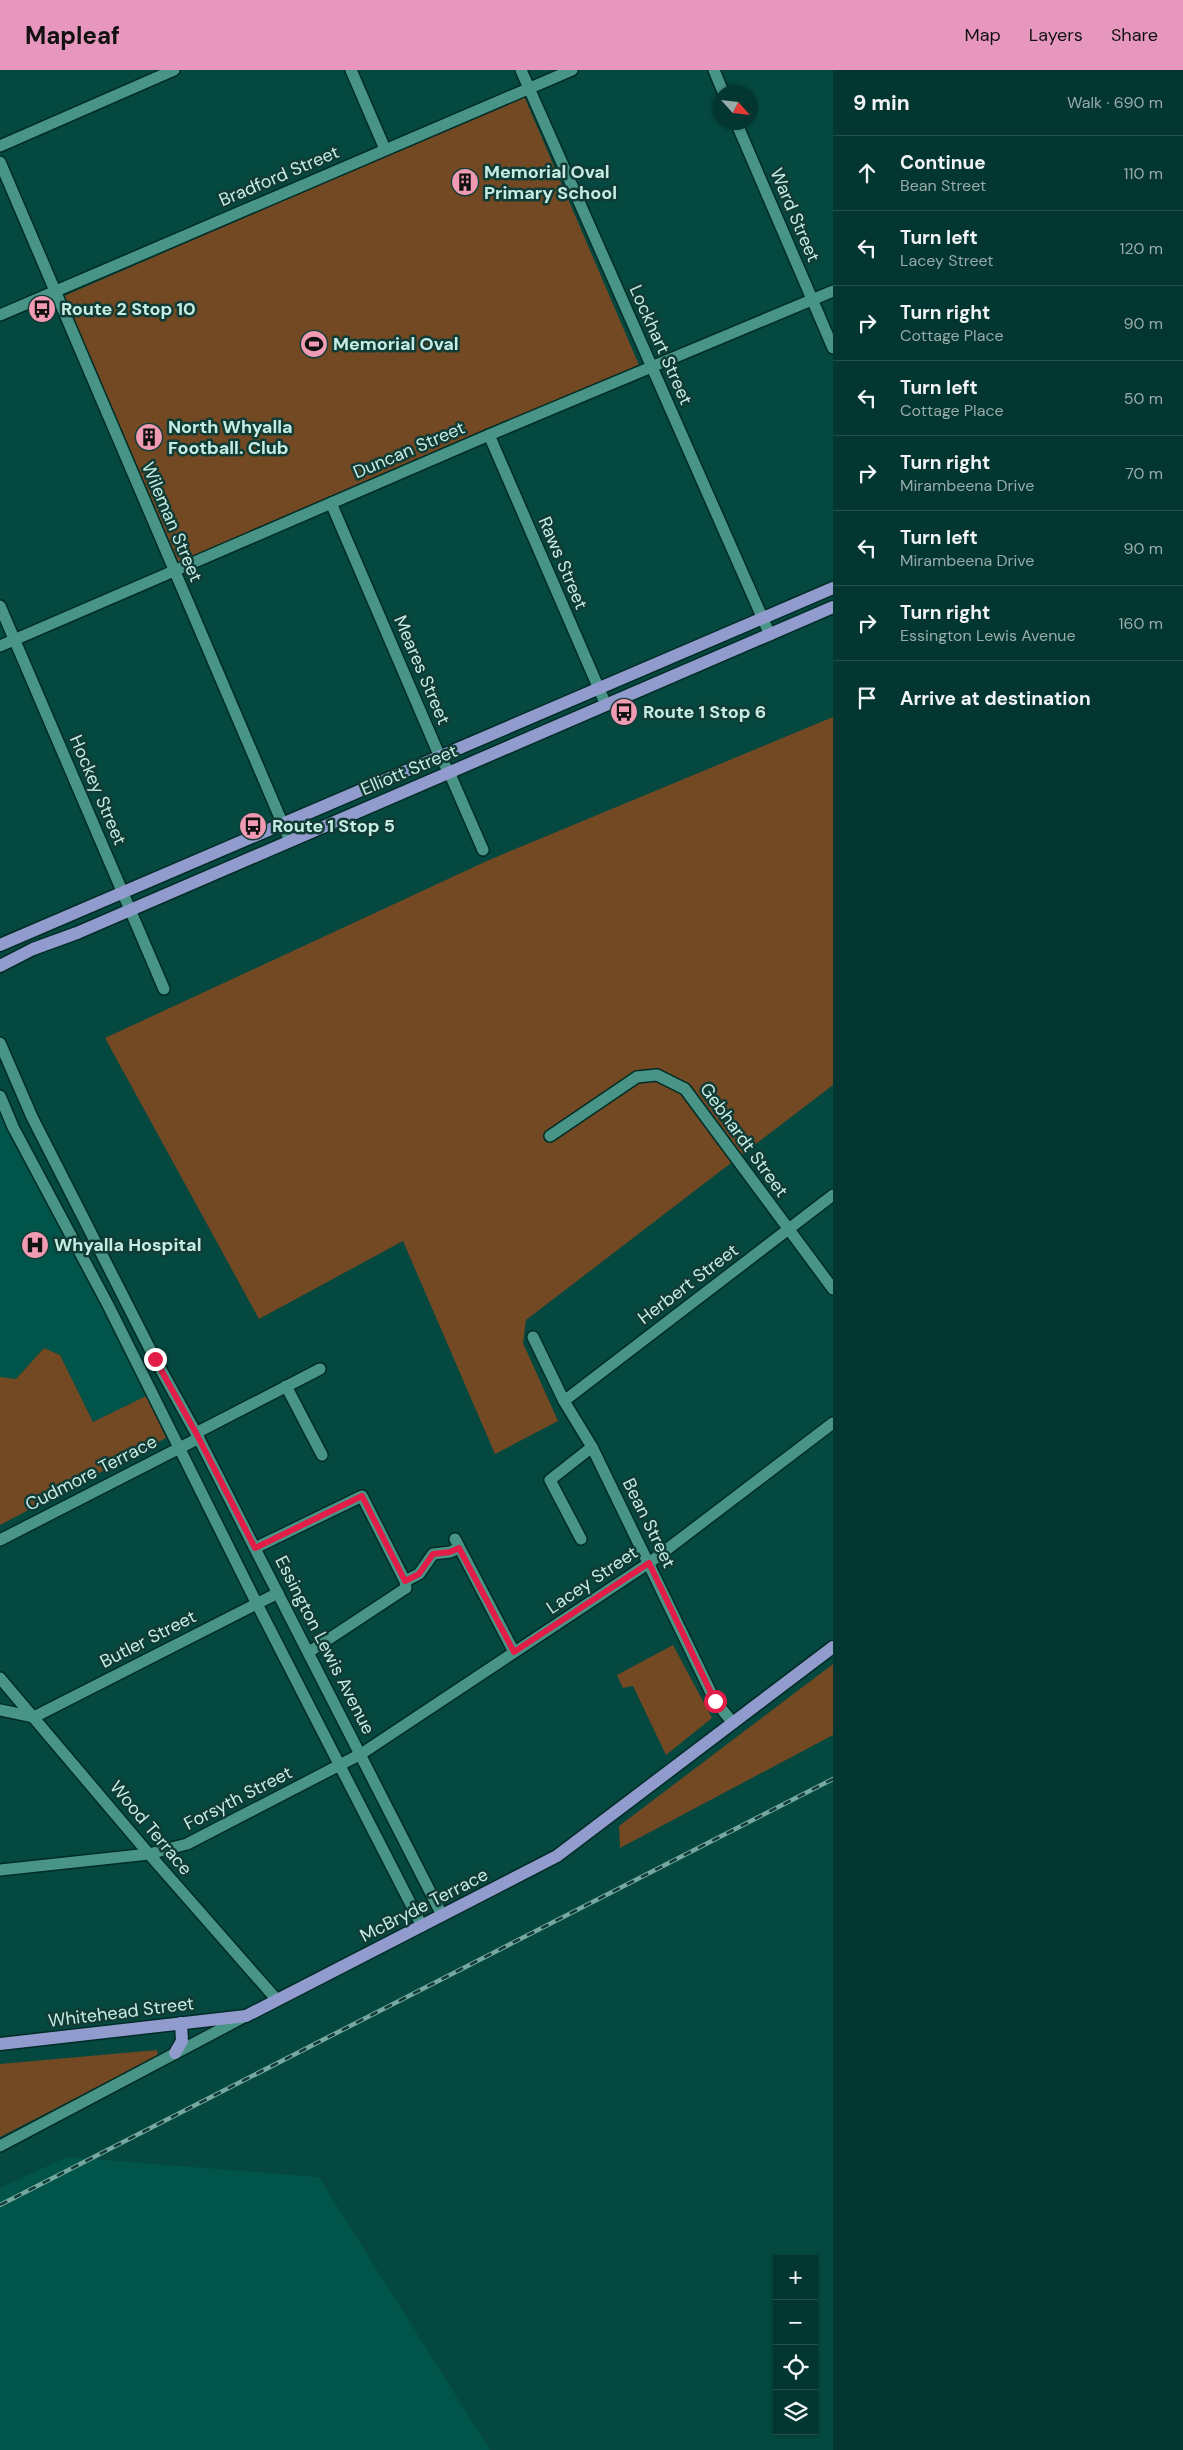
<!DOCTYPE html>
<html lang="en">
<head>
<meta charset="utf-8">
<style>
  body { margin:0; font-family:"DM Sans",sans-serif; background:#0d3e38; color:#f1f3f6 }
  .controls { position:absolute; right:15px; bottom:15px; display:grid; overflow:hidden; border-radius:0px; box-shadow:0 1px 4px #0004 }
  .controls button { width:45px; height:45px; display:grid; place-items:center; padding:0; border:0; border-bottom:1px solid #24504c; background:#033630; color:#f1f3f6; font:25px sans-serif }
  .compass { position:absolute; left:713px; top:15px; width:45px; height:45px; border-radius:50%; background:#033630; box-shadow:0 1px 4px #0004; rotate:117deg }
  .stop { position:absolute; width:15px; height:15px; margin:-11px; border:4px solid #e11d48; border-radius:50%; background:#fff }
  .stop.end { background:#e11d48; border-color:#fff; box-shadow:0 1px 5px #0008 }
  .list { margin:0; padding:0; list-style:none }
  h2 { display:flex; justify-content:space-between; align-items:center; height:65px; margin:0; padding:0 20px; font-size:21px }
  h2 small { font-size:16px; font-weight:400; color:#97abab }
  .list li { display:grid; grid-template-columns:32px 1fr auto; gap:15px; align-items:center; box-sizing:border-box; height:75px; padding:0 20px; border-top:1px solid #24504c }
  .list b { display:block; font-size:19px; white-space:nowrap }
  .list p { margin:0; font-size:16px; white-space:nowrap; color:#97abab }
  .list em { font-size:16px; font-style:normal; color:#97abab }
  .icon { flex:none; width:28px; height:28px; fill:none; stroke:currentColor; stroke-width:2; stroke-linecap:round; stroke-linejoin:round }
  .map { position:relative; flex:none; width:833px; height:2380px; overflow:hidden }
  header { display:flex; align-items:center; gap:30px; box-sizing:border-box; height:70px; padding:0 25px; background:#e797bd; color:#111 }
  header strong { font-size:24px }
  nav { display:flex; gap:28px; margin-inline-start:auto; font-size:18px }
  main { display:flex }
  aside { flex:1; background:#033630 }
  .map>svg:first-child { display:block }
  .built { fill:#01544a }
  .green { fill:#724923 }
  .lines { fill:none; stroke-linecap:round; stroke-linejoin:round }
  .minor-casing { stroke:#002c26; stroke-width:14 }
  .major-casing { stroke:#002c26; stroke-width:15 }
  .minor { stroke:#489588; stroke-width:11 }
  .major { stroke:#929bcd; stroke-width:12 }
  .rail-casing { stroke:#76a8a0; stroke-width:4.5 }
  .rail { stroke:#113b35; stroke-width:2.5; stroke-dasharray:8; stroke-linecap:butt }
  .route { stroke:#e11d48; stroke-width:6 }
  .labels { text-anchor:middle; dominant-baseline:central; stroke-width:5; stroke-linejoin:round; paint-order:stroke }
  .poi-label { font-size:18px; font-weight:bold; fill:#c7ece4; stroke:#113b35; text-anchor:start }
  .street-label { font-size:18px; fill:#c7ece4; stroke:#113b35 }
</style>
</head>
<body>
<header>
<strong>Mapleaf</strong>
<nav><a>Map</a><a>Layers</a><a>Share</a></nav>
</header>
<main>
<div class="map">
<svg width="833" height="2380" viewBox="0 0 833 2380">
  <rect width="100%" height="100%" fill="#044840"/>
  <!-- built -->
  <g class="built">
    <path d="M0,1034l16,37 132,254 -55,27 -33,-67 -16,-7 -29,32 -15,-3z"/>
    <path d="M67,2087l252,20 171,273h-490v-262z"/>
  </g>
  <!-- green -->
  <g class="green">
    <path d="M524,26l115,269 -460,199 -115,-268z"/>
    <path d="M833,647v368l-307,235 -3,23 35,78 -63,33 -92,-213 -144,78 -154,-281 384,-178z"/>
    <path d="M44,1278l16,7 33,67 55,-27 18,43 -166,87v-148l16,2z"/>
    <path d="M673,1575l39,73 -46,37 -33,-69 -10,2 -6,-13z"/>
    <path d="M833,1594v71l-213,113 -1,-22z"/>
    <path d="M157,1980l1,6 -158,81v-73z"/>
  </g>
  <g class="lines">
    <!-- minor casing -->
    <g class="minor-casing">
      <g id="minor">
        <path d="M351,0l34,79"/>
        <path d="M521,0l249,565"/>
        <path d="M714,0l9,22"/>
        <path d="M736,52l97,226"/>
        <path d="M0,76l174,-76"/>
        <path d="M0,92l290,679"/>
        <path d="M0,245l572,-245"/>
        <path d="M489,365l117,270"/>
        <path d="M331,433l109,254 9,15 34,78"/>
        <path d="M0,536l164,383"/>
        <path d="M0,576l489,-211 344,-144"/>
        <path d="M0,973l32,74 123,242 41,74 246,482"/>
        <path d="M0,1026l13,31 95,178 149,299 165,322"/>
        <path d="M550,1066l87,-59 20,-2 28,14 148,200"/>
        <path d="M533,1267l31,64 28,46 123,254 18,22"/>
        <path d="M286,1316l36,69"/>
        <path d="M564,1331l269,-206"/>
        <path d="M196,1363l124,-64"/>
        <path d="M455,1469l59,113"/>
        <path d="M581,1469l-31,-59 42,-33"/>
        <path d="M0,1470l199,-102"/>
        <path d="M255,1478l107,-52 43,85 1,7 -97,64"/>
        <path d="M405,1511l14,-7 14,-20 17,-2 9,-4"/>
        <path d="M0,1608l149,176 128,146"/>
        <path d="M0,1640l34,7 244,-124"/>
        <path d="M0,1800l149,-16 38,-10 174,-90 288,-191 184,-140"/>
        <path d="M0,2076l242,-128"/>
      </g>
    </g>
    <!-- major casing -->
    <g class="major-casing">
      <g id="major">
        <path d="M0,875l833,-357"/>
        <path d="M0,896l33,-17 44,-16 756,-326"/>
        <path d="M0,1974l246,-28 311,-160 276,-209"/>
        <path d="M175,1983l7,-12 -1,-18"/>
      </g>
    </g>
    <!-- minor -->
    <use href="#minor" class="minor"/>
    <!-- major -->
    <use href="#major" class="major"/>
    <!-- rail casing -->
    <g class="rail-casing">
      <path id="rail" d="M0,2135l833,-426"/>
    </g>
    <!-- rail -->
    <use href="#rail" class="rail"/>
  </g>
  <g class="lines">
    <!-- route -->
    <path class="route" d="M155,1289l41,74 59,115 107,-52 43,85 14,-7 14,-20 17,-2 9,-4 55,104 135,-89 66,138"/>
  </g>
  <!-- icons -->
  <defs>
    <g id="building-disc" transform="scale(1.4375)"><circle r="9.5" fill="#f19ab3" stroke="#113b35"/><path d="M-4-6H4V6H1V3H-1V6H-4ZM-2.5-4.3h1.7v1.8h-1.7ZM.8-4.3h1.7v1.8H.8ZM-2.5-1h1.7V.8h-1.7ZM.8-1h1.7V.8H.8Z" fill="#111"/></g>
    <g id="bus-disc" transform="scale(1.4375)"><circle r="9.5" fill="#f19ab3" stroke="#113b35"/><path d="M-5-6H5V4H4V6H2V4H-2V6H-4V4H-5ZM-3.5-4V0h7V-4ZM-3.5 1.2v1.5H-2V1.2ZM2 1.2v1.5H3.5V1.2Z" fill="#111"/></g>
    <g id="stadium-disc" transform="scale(1.4375)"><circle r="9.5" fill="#f19ab3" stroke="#113b35"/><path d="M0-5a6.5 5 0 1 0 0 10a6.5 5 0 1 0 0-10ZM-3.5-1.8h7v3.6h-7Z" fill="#111"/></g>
    <g id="hospital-disc" transform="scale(1.4375)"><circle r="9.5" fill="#f19ab3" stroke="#113b35"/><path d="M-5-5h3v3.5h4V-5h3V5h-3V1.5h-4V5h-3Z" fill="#111"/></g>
  </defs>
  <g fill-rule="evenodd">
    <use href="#building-disc" x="465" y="112"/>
    <use href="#bus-disc" x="42" y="239"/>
    <use href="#stadium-disc" x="314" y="274"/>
    <use href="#building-disc" x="149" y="367"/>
    <use href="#bus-disc" x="624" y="642"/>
    <use href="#bus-disc" x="253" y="756"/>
    <use href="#hospital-disc" x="35" y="1175"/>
  </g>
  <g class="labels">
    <!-- poi labels -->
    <g class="poi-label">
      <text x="484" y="102">Memorial Oval<tspan x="484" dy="21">Primary School</tspan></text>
      <text x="61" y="239">Route 2 Stop 10</text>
      <text x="333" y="274">Memorial Oval</text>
      <text x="168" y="357">North Whyalla<tspan x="168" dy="21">Football. Club</tspan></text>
      <text x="643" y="642">Route 1 Stop 6</text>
      <text x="272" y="756">Route 1 Stop 5</text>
      <text x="54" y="1175">Whyalla Hospital</text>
    </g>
    <!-- street labels -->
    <g class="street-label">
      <text transform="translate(279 106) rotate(-23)">Bradford Street</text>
      <text transform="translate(795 145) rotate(67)">Ward Street</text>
      <text transform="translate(661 275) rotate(66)">Lockhart Street</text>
      <text transform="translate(409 380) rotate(-23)">Duncan Street</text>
      <text transform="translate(172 452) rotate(67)">Wileman Street</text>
      <text transform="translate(563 493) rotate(67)">Raws Street</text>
      <text transform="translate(422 600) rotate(67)">Meares Street</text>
      <text transform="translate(409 700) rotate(-23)">Elliott Street</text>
      <text transform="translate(98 720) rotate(67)">Hockey Street</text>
      <text transform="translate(744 1070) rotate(54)">Gebhardt Street</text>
      <text transform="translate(688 1214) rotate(-37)">Herbert Street</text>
      <text transform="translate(91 1403) rotate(-27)">Cudmore Terrace</text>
      <text transform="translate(649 1453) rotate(64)">Bean Street</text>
      <text transform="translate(592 1510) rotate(-34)">Lacey Street</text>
      <text transform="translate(148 1569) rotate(-27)">Butler Street</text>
      <text transform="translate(325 1575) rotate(63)">Essington Lewis Avenue</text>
      <text transform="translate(238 1728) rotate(-27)">Forsyth Street</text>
      <text transform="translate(151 1758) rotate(50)">Wood Terrace</text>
      <text transform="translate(424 1835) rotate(-27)">McBryde Terrace</text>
      <text transform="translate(121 1942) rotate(-7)">Whitehead Street</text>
    </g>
  </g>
</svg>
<div class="controls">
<button>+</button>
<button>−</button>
<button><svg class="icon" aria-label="locate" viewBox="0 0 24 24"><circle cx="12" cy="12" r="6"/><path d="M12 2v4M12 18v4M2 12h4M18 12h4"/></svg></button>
<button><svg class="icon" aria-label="layers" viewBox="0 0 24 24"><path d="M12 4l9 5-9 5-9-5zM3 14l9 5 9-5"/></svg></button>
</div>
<svg class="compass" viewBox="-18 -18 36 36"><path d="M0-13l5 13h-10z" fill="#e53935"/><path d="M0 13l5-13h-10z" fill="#97abab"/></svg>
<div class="stop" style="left:715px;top:1631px"></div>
<div class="stop end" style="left:155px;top:1289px"></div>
</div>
<aside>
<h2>9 min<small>Walk · 690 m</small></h2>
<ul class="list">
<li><svg class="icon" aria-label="ahead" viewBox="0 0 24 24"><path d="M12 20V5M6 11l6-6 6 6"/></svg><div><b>Continue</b><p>Bean Street</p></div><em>110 m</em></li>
<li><svg class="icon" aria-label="left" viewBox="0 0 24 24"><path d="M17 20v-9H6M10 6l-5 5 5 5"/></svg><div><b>Turn left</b><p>Lacey Street</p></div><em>120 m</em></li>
<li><svg class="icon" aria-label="right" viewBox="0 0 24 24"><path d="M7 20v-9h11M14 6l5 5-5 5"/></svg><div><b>Turn right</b><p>Cottage Place</p></div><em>90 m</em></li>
<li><svg class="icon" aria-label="left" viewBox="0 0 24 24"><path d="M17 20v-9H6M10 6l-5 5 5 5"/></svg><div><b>Turn left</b><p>Cottage Place</p></div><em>50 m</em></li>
<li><svg class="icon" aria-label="right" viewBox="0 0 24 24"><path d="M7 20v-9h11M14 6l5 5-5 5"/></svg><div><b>Turn right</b><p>Mirambeena Drive</p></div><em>70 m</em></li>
<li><svg class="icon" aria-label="left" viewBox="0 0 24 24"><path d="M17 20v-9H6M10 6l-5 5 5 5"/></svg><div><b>Turn left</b><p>Mirambeena Drive</p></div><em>90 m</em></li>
<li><svg class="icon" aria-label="right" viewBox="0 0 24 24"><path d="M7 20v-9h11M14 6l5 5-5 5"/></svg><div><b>Turn right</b><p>Essington Lewis Avenue</p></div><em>160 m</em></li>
<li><svg class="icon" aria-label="arrive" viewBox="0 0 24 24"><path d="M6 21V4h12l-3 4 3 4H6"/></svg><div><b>Arrive at destination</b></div></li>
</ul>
</aside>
</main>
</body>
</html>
